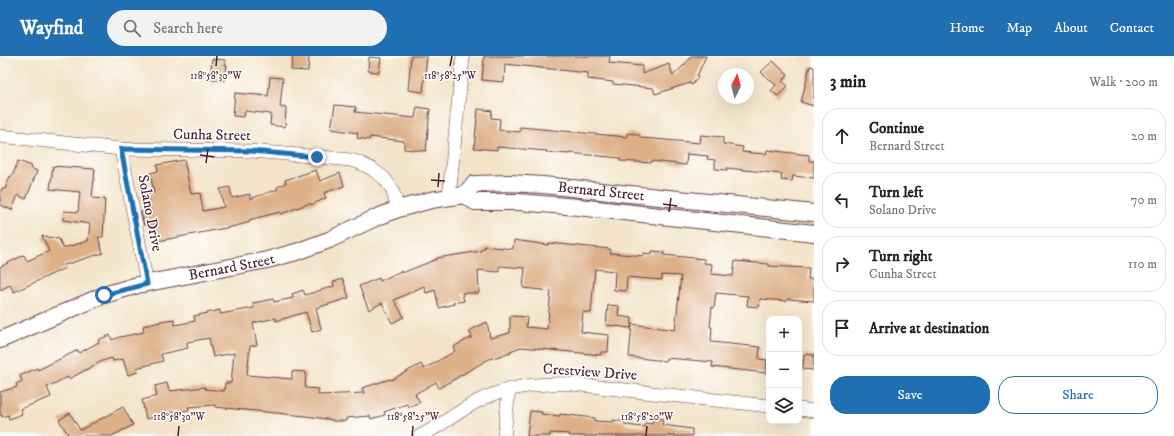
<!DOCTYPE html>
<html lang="en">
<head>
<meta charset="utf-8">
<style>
  body { margin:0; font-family:"IM FELL DW Pica",serif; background:#f2f2f2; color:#222 }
  .controls { position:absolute; right:12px; bottom:12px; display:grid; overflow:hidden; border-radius:8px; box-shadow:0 4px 16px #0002 }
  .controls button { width:36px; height:36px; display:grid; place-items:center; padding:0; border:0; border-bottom:1px solid #e0e0e0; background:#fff; color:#222; font:20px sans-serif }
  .compass { position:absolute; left:718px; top:12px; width:36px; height:36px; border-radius:50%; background:#fff; box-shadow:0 4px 16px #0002; rotate:6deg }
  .stop { position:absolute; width:12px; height:12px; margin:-9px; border:3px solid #1f6fb2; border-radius:50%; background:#fff }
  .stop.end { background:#1f6fb2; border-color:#fff; box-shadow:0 1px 4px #0008 }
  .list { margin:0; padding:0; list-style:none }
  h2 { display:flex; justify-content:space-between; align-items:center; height:52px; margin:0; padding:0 16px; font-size:17px }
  h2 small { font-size:13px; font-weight:400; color:#767676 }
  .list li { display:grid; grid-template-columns:26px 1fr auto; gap:12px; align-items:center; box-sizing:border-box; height:56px; margin:0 8px 8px; padding:0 8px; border:1px solid #e0e0e0; border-radius:16px }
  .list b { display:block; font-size:15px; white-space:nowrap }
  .list p { margin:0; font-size:13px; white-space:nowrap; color:#767676 }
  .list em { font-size:13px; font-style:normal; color:#767676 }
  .actions { display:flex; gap:8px; padding:12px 16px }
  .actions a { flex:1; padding:9px 0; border:1px solid #1f6fb2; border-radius:16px; text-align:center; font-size:14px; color:#1f6fb2 }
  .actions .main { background:#1f6fb2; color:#fff }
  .icon { flex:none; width:22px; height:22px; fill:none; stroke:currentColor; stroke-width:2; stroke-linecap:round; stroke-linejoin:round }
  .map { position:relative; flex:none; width:814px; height:380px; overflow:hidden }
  header { display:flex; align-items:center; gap:24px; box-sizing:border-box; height:56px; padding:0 20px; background:#1f6fb2; color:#fff }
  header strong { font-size:19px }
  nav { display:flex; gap:22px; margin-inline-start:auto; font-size:14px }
  .search { width:280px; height:36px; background:#f2f2f2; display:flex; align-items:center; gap:10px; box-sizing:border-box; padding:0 14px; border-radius:22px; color:#767676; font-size:15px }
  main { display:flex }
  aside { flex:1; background:#fff }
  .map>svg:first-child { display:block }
  .building { fill:#ddb087 }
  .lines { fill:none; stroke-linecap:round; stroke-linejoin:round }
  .minor-casing { stroke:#633d43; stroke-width:14 }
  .tertiary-casing { stroke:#633d43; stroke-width:18 }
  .minor { stroke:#fff; stroke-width:13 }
  .tertiary { stroke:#fff; stroke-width:16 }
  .route { stroke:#1f6fb2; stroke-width:5 }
  .ticks { fill:none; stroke:#4a1f2b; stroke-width:1.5 }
  .labels { text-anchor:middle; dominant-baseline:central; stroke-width:3; stroke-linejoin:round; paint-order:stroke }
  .street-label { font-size:15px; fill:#4a1f2b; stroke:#fff }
  .ticks-label { font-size:10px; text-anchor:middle; fill:#4a1f2b; stroke:#fff; stroke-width:3; stroke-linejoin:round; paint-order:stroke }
</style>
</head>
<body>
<header>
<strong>Wayfind</strong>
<div class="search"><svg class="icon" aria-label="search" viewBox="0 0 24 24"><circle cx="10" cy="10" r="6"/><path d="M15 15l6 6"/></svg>Search here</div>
<nav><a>Home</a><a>Map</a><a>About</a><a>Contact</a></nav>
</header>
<main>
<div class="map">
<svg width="814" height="380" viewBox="0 0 814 380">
  <rect width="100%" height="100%" fill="#fff"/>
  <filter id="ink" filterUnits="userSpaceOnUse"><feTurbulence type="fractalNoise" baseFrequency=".025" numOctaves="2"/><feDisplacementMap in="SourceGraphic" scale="8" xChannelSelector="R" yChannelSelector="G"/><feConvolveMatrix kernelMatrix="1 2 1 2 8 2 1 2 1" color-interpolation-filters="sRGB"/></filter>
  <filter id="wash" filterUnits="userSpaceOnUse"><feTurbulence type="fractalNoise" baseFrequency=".012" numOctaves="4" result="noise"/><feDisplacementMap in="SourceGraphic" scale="16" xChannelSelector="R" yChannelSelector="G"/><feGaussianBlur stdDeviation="0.9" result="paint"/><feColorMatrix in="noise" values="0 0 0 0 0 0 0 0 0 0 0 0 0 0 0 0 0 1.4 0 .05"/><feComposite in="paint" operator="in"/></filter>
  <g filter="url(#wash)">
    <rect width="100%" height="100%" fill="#f3e4c9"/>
    <g id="blocks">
      <!-- building -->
      <g class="building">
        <path d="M293,0h16l-1,15 -17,-1z"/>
        <path d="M411,0h16l-4,36 -15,-2z"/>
        <path d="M484,0h126l-1,7 33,3v8l27,-10 4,12 16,-16 2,-4h15l-9,20 1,1 -6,8 -2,-2 -35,11 -2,-6 -40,-4v-2l-25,-3v-6l-83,-9 -1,18 -22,-2z"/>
        <path d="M369,1l12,1 -2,14 -11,-1z"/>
        <path d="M212,3l13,1v5h2l-2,16 -15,-2z"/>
        <path d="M773,5l15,14 -6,6 6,5 -10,10 -7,-5 5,-6 -15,-13z"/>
        <path d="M810,10l4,1v39l-13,-4z"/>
        <path d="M270,21l13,1 -3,29 6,1 -1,19 -15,-2 1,-11 -26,-3 -1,6 -11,-1 2,-23 33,3z"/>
        <path d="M335,49l21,2 -1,5 60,6 2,-11 13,2 -4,42 -22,-2v-8l-34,-4 -1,3 -12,-2 1,-5 -27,-4z"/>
        <path d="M478,53l14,2 -1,7 9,1 -1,11 21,2v-5l107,10v-4l10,1 5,4 58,5 1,-8 22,2v7l20,3 -1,5 24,2 1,-4 42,5v6h5v17l-21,-2 -1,5 -11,-1 1,-6 -55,-6v2l-12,-1v-9l-8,-1 1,-3 -21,-2 -1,11 -35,-4v2l-31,-2v-3l-51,-5v1l-23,-2 1,-1 -50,-4v3l-23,-2z"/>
        <path d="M184,104l7,34 9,-1 3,18 21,-4 -4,-18 10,-2 2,11 18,-4v5l28,-10 -1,-2 9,-4 -1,-3 31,-10 4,11 20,-8 4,13 -20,7 2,5 -15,7 -1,-2 -29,11 -1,-2 -31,8 1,2 -14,4 -78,15 -4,-18 -10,2 -3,-13 10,-1 -4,-17 7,-1 -4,-20 8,-2 -1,-6z"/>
        <path d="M18,105l14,5 -1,2 6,3 -11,28 -8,-4 -6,15 -12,-5v-11l2,-6 3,1 5,-13 2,1z"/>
        <path d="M53,110l42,3 -3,29 13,1 -2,38h-5l5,16 -39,12 1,3 -51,24 -4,-7 -10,5v-23l24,-12 3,6 22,-10 -7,-15 17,3 4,9 25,-7 2,-17 -27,-4 1,-9 14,1 2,-20 -30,-3z"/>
        <path d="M514,184l34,5 1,-2 61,6v4l34,3v-3l8,1v-3l12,1v3l40,4v4l8,1 -1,10 22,2 2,-15 34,3v2l40,2 -1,11h6v22l-26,-2 -1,2 -27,-2 -1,8 -12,-1 1,-10 -32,-3 -2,15 -2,-1 -2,20h2l-1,15 49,5 -1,12 8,1 -1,13 -54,-6 1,-5 -47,-4v3l-37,-4 3,-33 43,6 6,-54 -19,-1v5l-35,-3 -1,14 -12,-1 1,-19 -20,-2 -4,44 -8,-1 -2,20 28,3 -1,17h-7v3l-80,-8 -11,4 1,2 -22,6 -50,29 -3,-6 -21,12 5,8 -11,5 -2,-3 -23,8 1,3 -14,4 -1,-3 -24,2v3h-13v-1l-27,-4 -91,-9v-2l-27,2 1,3 -25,3v2l-18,4 -4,-19 15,-4 -2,-10 12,-3 2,8 36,-4v2l19,2 1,-8h6l3,-30 -21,4 -4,-19 -22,4 1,6 -27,6 2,7 -27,7 2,4 -10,3 -5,-16 -10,2 -1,-3 -10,3 -33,18 -1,-2 -21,10 4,10 -31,12 2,5 -13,5 -1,-4 -6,2v-2h-2v-23l17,-5 -1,-3 6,-3 -2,-5 17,-8 1,2 40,-20 1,3 20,-11 -1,-2 12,-5 2,5 8,-3 24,-5 -1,-6 17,-4v-1l14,-2 1,6 20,-4 -1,-5 26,-6v4l34,-6 -1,-5 20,-4 1,3 19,-4 -1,-4 11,-4 2,5 29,-9 -1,-4 10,-3 6,19 -33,10 5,21 -9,3 -6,-20 -30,9v-3l-23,5 4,22 -7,1 -3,29 45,4v-8l14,1 -1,16 14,1 -1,6 46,-2 -2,-5 28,-9 1,1 30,-16 3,5 31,-18 -2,-4 19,-10 -3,-6 18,-9 3,16 20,-5v-17l17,1 -1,10 21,2 4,-38 -28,-3 2,-20 -26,-2v6l-21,-2 1,23h-17l2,8 -11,2 1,1 -15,4 -4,-18 -9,3 -2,-7 -30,14 10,17 -12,6 -10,-20 -13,7 -10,-24 20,-8 1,3 21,-10 1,2 35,-14v-1l44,-7v-2h3v-3l29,3z"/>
        <path d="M608,249l11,1 -1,10 14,2 -1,10 -25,-3z"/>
        <path d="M804,298l10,1v15l-11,-1z"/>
        <path d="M123,351l10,18 -21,11h-43l-10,-16 11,-7 10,17z"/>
        <path d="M530,355l12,1 -1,2 19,2v-2l35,4 -1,3 19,1v-2l12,2v3l19,2 1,-4 7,1 1,-6 10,1 -1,6 30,4v7h-123l1,-2 -20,-1v3h-23z"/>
      </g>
    </g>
  </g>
  <g filter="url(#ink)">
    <use href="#blocks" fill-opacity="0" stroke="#633d43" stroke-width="1"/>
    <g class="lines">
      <!-- minor casing -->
      <g class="minor-casing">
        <g id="minor">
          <path d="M0,80l121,13 130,2 71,6 28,3 8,2 14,7 12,9 8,11 6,20"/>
          <path d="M121,93l26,135"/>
          <path d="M449,141l14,-141"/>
          <path d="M799,353l15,2"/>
          <path d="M420,380c20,-9 38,-25 58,-35 30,-15 61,-18 94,-17l197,22"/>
          <path d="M504,380l5,-47"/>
        </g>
      </g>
      <!-- tertiary casing -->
      <g class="tertiary-casing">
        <g id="tertiary">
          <path d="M464,139l11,7h43l60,5 236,26"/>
          <path id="s1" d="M0,284l104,-45 34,-10 129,-25 29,-8 33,-12 46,-22 23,-9 33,-9 33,-5 10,-11 36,-1 33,2 271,28"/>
        </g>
      </g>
      <!-- minor -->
      <use href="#minor" class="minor"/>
      <!-- tertiary -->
      <use href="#tertiary" class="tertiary"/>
    </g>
  </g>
  <g class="lines" filter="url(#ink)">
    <!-- route -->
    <path class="route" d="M104,239l43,-11 -26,-135 130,2 66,6"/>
  </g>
  <!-- ticks -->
  <path class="ticks" d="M216,10l1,-10M450,10l2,-10M200,99l14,2M206,107l2,-14M431,124l14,1M438,131l1,-14M663,148l14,2M669,156l2,-14M178,380l1,-10M412,380l1,-10M646,380l1,-10"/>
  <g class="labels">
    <!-- street labels -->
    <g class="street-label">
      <text transform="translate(212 79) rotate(1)">Cunha Street</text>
      <text stroke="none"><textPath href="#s1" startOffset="631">Bernard Street</textPath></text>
      <text transform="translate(150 157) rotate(79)">Solano Drive</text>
      <text stroke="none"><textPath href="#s1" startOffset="244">Bernard Street</textPath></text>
      <text transform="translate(590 316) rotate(4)">Crestview Drive</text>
    </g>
  </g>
  <g class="ticks-label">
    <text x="216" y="23">118°58'30"W</text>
    <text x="450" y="23">118°58'25"W</text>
    <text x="179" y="364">118°58'30"W</text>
    <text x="413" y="364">118°58'25"W</text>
    <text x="647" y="364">118°58'20"W</text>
  </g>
</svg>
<div class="controls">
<button>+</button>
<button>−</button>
<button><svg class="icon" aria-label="layers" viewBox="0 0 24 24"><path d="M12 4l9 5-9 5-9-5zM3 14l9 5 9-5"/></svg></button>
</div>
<svg class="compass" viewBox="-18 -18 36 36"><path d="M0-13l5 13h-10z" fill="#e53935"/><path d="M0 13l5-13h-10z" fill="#767676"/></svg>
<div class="stop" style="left:104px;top:239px"></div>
<div class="stop end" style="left:317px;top:101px"></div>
</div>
<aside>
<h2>3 min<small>Walk · 200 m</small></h2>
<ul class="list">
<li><svg class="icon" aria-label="ahead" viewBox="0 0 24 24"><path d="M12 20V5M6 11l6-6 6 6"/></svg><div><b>Continue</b><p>Bernard Street</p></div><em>20 m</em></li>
<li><svg class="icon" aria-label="left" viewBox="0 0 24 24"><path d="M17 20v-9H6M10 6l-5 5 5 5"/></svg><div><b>Turn left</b><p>Solano Drive</p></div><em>70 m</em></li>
<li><svg class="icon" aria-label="right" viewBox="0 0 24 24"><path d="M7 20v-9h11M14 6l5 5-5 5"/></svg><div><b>Turn right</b><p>Cunha Street</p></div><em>110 m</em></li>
<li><svg class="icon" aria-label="arrive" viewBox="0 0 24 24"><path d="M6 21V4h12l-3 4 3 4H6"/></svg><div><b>Arrive at destination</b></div></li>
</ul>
<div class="actions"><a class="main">Save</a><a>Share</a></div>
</aside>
</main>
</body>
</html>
